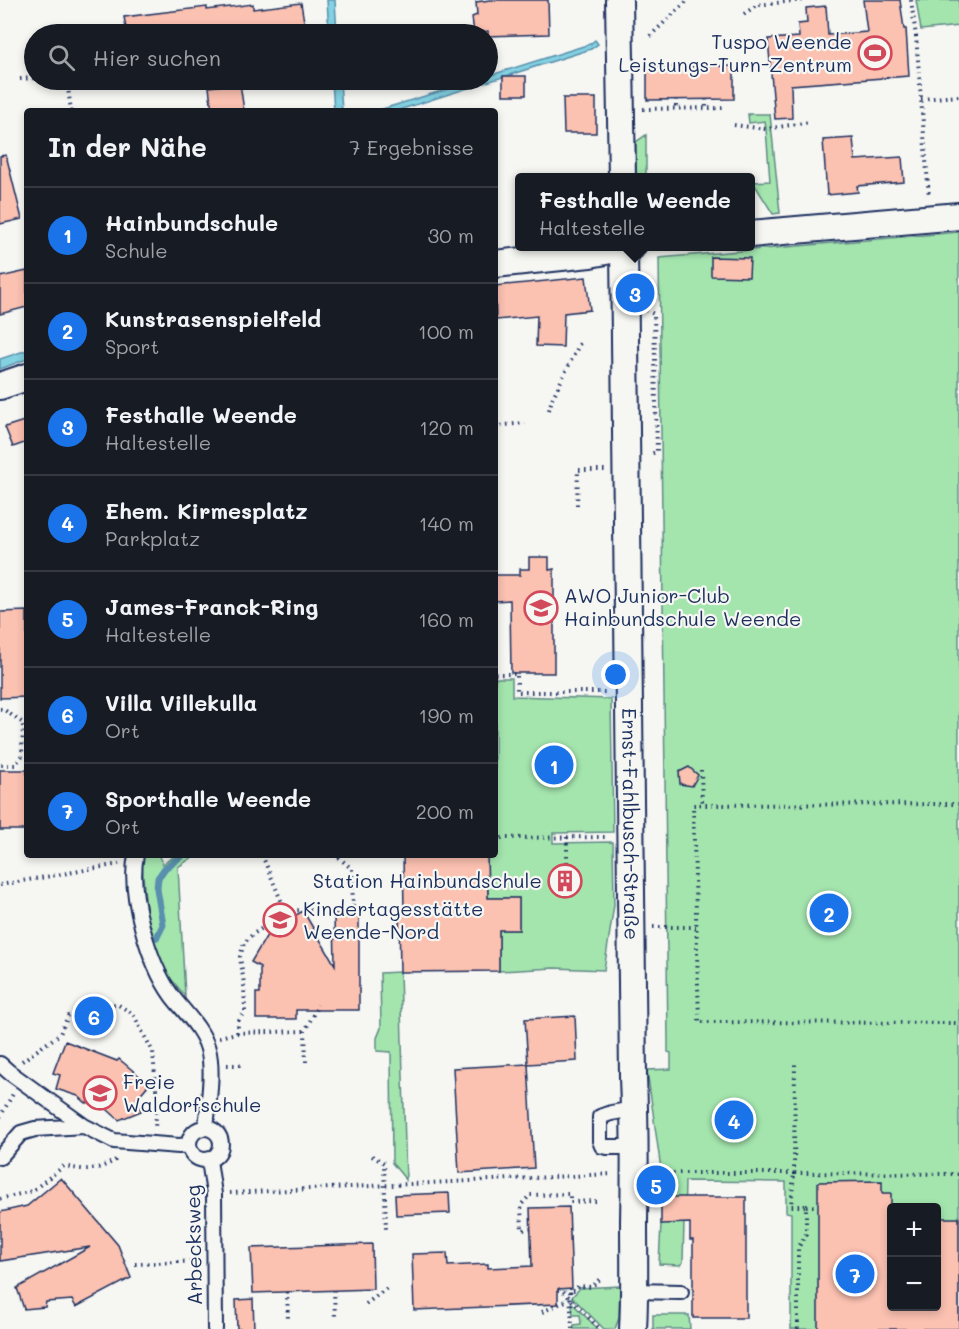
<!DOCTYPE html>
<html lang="de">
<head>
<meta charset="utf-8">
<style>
	body { margin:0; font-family:Mali,sans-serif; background:#242831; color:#f1f3f6 }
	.controls { position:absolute; right:18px; bottom:18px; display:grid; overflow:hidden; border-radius:6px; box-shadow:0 3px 9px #0003 }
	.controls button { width:54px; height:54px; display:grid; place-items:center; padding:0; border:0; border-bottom:2px solid #363941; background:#171b24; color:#f1f3f6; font:30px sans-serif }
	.you { position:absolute; left:616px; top:675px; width:21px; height:21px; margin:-15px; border:4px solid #fff; border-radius:50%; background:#1a73e8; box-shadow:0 0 0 9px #1a73e833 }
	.badge { display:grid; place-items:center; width:39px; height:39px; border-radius:50%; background:#1a73e8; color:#fff; font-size:20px; font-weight:700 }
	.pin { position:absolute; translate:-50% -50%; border:3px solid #fff; box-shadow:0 2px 6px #0006 }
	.popup { position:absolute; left:515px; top:173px; width:240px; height:78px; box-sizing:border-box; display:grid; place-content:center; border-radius:6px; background:#171b24; filter:drop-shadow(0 2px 4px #0005); font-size:20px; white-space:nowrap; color:#9ea1a6 }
	.popup b { font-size:22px; color:#f1f3f6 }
	.popup::after { content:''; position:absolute; left:50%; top:100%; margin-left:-12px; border:12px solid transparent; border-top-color:#171b24 }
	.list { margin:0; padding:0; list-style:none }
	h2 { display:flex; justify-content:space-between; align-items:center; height:78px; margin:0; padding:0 24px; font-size:26px }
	h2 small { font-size:20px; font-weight:400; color:#9ea1a6 }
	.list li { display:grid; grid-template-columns:39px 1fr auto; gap:18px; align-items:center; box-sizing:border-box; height:96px; padding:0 24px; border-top:2px solid #363941 }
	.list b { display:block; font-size:22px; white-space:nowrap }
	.list p { margin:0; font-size:20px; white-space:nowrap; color:#9ea1a6 }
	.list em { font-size:20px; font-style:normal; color:#9ea1a6 }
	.icon { flex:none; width:33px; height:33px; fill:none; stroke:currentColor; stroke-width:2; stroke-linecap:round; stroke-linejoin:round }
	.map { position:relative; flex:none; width:959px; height:1329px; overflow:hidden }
	.search { position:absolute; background:#171b24; box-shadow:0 3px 9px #0003; left:24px; top:24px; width:474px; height:66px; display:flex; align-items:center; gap:15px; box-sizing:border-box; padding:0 21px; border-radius:33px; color:#9ea1a6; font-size:22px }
	.panel { position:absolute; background:#171b24; box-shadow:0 3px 9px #0003; left:24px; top:108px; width:474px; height:750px; border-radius:6px }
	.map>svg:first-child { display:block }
	.green { fill:#a4e5ae; stroke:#608a86; stroke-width:1.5; fill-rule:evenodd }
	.water { fill:#83d1e1; stroke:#5990ad; stroke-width:1.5 }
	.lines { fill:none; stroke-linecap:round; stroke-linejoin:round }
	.stream { stroke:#5990ad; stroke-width:7 }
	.building { fill:#fbc1b1; stroke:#1b2f5e; stroke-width:1.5 }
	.service-casing { stroke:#1b2f5e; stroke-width:18 }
	.minor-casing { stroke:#1b2f5e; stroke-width:30 }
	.path { stroke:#1b2f5e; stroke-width:4; stroke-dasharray:1.5 4.5; stroke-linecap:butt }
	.service { stroke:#f6f6f2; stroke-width:14 }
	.minor { stroke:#f6f6f2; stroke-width:26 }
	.labels { text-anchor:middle; stroke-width:4.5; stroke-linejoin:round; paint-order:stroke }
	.poi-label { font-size:20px; fill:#1b2f5e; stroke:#f6f6f2; text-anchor:start }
	.street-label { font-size:20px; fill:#1b2f5e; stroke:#f6f6f2 }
</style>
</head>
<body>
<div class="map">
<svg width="959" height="1329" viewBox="0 0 959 1329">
	<rect width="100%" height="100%" fill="#f6f6f2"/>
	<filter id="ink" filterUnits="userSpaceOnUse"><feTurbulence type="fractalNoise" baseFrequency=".0167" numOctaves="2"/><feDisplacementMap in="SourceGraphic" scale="12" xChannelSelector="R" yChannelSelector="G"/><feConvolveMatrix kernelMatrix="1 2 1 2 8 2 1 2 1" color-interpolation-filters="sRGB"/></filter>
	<g filter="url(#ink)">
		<!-- green -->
		<path class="green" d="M916,0H959V26L921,30Z
			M748,114H770L780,213L773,214L753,182L770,181L766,129L765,121L749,123Z
			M646,135V177H636V142Z
			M959,232V1329H791V1213L786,1212V1182L685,1181L683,1262L680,1265L659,1264L661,1224L666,1223L661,1204V1194H666L667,1181L674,1180L671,1172L661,1169L647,1070L671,1069V1053L668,1052V1041L659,258ZM892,1208H936V1306H892Z
			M495,678H512V696L611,699L613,832L553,833V843L613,842L614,905L604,970L554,968L499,971V930H519V898H488L487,855H495Z
			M151,855H158L163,864L175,855H196L178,867L185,996L167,974L155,947L146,910L142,864L143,857Z
			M400,972L406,1180L392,1163L391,1052L377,1051V1038L381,1028L380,973Z
			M620,1286L619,1318L615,1329H604L572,1297L580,1288Z
			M572,1303L598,1329H574V1325L581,1324L580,1315H573Z
			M653,1315H689L690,1329H653Z"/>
		<!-- water -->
		<path class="water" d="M327,0H335L337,34H329Z
			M595,40L598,44L591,49L396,111H376L477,80H488V76L590,44Z
			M332,80H340L342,111H334Z
			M27,350V359L0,369V359Z"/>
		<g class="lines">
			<!-- stream -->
			<path class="stream" d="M157,937L163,925L157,889L158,878L165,868L183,855"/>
		</g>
		<!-- building -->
		<path class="building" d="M490,0H548L549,34L488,36V31L474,33L472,17L477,15L476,2Z
			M863,0H900L904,29H906L909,76L791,85L792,118L775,119L768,39L799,37L798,24L807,23L806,8L826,6L828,35L867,32Z
			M301,3L305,28L296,29L297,34H127L124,17L207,7V10L253,4V9Z
			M734,66V99L647,100V67Z
			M503,76H526V95H503Z
			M240,83L244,111H212L209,87Z
			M563,98H596V133H564Z
			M853,138L855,160L902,157L904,182L857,186L858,192L827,195L823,140Z
			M6,155L22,219L0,224V156Z
			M711,257L750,258L749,277L711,276Z
			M27,271V307L0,314V277Z
			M586,277L590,310L564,313L563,347L536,346L537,316L496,320L495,286Z
			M27,420V442L13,447L5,427Z
			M529,557H549V570L554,569V673H511L510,600L495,601V575H520V569H529Z
			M27,611V697L0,698V612Z
			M689,767L698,775L692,786L680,784L679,772Z
			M0,770H27V830H0Z
			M403,855H487L488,898H519V930H499V971L400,972L399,910H404Z
			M557,873H574V890H557Z
			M303,911L335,965L334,914H359V1010H296V1019H256V993H260V967L251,962L270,930Z
			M575,1016L577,1061L528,1064L525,1019Z
			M65,1041L117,1061L119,1059L149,1084L137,1098L141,1111L119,1120L99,1102L86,1103L78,1096L56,1089L60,1075L53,1073Z
			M528,1064L534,1168L459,1173L453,1068Z
			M61,1178L118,1245L131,1278L76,1307L72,1300L46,1302L45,1307L24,1309L17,1288L90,1247L0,1261V1212L27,1206Z
			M882,1181V1193H891V1306H936V1218H959V1329H818V1182Z
			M449,1193L450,1213L396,1215L395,1195Z
			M661,1197H746V1318H693V1240H690V1223L661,1224Z
			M569,1207L572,1288L558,1289V1304L414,1310L412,1254L447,1253L448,1266L488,1264V1268L532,1266L530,1208Z
			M372,1244L373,1289L253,1293L251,1248Z
			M253,1299L254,1329H237L236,1300Z"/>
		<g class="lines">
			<defs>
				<path id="service" d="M136,855C128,894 149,964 172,996C185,1013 202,1028 208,1049C214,1071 208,1105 206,1128
					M0,1064L9,1072L84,1126
					M634,1109L611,1113L600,1117V1141L602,1146L607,1147H636
					M189 1144a16 16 0 1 1 32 0a16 16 0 1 1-32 0Z
					M0,1157L21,1133L35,1129L84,1126L114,1141L179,1146L188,1145
					M209,1160L214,1194L215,1329
					M635,1291L681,1292"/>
				<g id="minor">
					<path d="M619,0L622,178"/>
					<path d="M750,234L959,216"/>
					<path id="s1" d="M624,246L633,1077C635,1126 635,1173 634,1222C634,1258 635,1293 633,1329"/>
					<path d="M495,264L590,254L632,246"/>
					<path d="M0,386L27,377"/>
				</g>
			</defs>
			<!-- service casing -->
			<use href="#service" class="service-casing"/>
			<!-- minor casing -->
			<use href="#minor" class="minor-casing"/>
			<!-- path -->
			<path class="path" d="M911,0L916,36L929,197
				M744,14L757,5L804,0
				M650,36L688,0
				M20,79L34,78
				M67,80L71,111
				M676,99V108
				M706,99V108
				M921,99L959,96
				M643,109L726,108
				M734,125L766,129L810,122
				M646,310L654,314L657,452L649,454
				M549,410L552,399L581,341
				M495,426L525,423
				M577,505L578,470H605
				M495,674H517V692H607
				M0,709H3L23,723L22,756L15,765H0
				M701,770L702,805
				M959,804L693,805L699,1022L959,1023
				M567,837V868
				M495,838L608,837
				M262,855L285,910L353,911L352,869L336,855
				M0,885L119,864
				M653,927H696
				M237,1033L239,1020L245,1011L244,984L240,957L244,943L253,934L269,924L285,910
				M219,1037L237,1033L305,1031
				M22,1061L60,1034L68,1016L88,1006L117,1004L133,1014L153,1052L157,1101L155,1128
				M306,1062L305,1031L318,1005
				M227,1065H244
				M0,1117L13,1094
				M372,1156L384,1163L386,1230
				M655,1173H794L795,1061
				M230,1193L612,1174
				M0,1199L32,1191L64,1166C84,1171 99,1171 117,1159
				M806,1206H818
				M531,1229L522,1230L521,1205L530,1195L570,1194V1202L598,1201
				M135,1264L199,1261
				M558,1289L563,1291L600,1329
				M334,1290L335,1317
				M287,1292L288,1319
				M366,1304L387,1288
				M542,1312L570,1299
				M572,1329L570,1290H576L578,1286L591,1287L601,1278
				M798,1329V1248L806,1234V1206H791L794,1173L959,1174"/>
			<!-- service -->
			<use href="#service" class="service"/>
			<!-- minor -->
			<use href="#minor" class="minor"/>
		</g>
	</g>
	<!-- icons -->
	<defs>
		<symbol id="stadium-ring" viewBox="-11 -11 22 22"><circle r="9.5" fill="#f6f6f2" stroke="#d1495b" stroke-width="1.5"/><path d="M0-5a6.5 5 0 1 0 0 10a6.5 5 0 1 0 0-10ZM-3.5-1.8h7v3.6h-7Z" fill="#d1495b"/></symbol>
		<symbol id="school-ring" viewBox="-11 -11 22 22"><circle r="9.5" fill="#f6f6f2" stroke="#d1495b" stroke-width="1.5"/><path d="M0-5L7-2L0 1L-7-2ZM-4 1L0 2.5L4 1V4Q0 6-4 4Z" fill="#d1495b"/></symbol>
		<symbol id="building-ring" viewBox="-11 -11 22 22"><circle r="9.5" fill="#f6f6f2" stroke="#d1495b" stroke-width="1.5"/><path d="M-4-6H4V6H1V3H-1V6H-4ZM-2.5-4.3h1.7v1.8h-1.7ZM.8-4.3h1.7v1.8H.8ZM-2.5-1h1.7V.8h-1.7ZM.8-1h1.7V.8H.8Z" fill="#d1495b"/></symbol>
	</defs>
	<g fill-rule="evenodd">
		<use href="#stadium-ring" x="856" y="34" width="38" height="38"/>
		<use href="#school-ring" x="522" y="589" width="38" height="38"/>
		<use href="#building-ring" x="546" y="862" width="38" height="38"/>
		<use href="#school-ring" x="261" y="901" width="38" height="38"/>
		<use href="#school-ring" x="81" y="1074" width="38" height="38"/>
	</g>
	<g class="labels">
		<!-- poi labels -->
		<g class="poi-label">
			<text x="852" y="49" text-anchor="end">Tuspo Weende<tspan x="852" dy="23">Leistungs-Turn-Zentrum</tspan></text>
			<text x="564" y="603">AWO Junior-Club<tspan x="564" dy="23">Hainbundschule Weende</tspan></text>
			<text x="542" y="888" text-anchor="end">Station Hainbundschule</text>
			<text x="303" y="916">Kindertagesstätte<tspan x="303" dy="23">Weende-Nord</tspan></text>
			<text x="123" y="1089">Freie<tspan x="123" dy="23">Waldorfschule</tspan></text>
		</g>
		<!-- street labels -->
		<g class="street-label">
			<text dy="7" stroke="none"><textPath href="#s1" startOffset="578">Ernst-Fahlbusch-Straße</textPath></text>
			<text transform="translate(194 1245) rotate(-91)" y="7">Arbecksweg</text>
		</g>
	</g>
</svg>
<div class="controls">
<button>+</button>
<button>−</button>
</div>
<div class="you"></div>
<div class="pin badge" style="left:554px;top:765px">1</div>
<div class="pin badge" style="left:829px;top:913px">2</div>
<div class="pin badge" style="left:635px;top:293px">3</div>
<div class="popup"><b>Festhalle Weende</b>Haltestelle</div>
<div class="pin badge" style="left:734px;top:1120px">4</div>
<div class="pin badge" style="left:656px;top:1185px">5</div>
<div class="pin badge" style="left:94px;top:1016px">6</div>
<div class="pin badge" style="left:855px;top:1274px">7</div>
<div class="search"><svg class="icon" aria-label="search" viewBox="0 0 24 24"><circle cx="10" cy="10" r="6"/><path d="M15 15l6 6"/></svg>Hier suchen</div>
<section class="panel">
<h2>In der Nähe<small>7 Ergebnisse</small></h2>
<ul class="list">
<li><span class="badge">1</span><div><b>Hainbundschule</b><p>Schule</p></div><em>30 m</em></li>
<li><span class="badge">2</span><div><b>Kunstrasenspielfeld</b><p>Sport</p></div><em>100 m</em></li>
<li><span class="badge">3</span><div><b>Festhalle Weende</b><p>Haltestelle</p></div><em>120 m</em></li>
<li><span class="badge">4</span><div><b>Ehem. Kirmesplatz</b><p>Parkplatz</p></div><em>140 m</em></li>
<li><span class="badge">5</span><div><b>James-Franck-Ring</b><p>Haltestelle</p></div><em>160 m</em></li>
<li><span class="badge">6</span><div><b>Villa Villekulla</b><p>Ort</p></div><em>190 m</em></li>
<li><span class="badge">7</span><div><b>Sporthalle Weende</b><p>Ort</p></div><em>200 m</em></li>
</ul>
</section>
</div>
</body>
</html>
